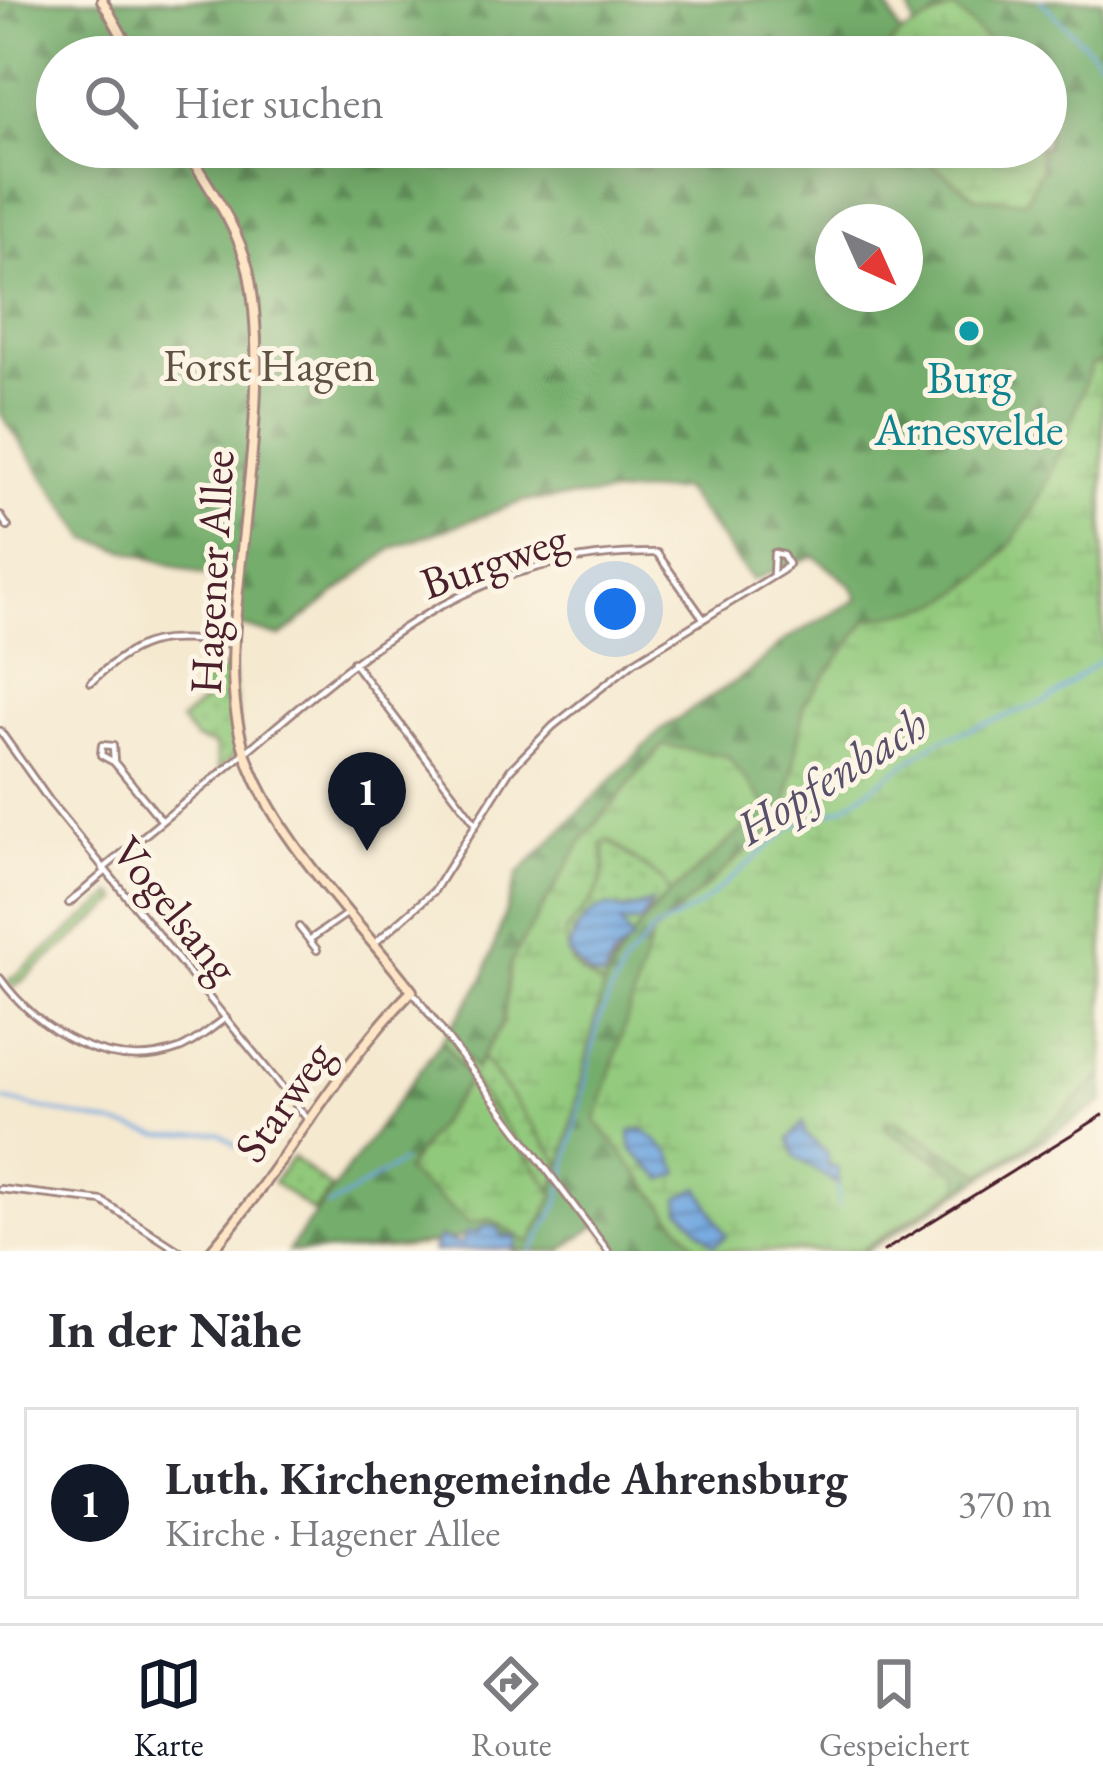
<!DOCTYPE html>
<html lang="de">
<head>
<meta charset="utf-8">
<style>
	body { margin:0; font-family:"EB Garamond",serif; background:#f2f2f3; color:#2b2b33 }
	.compass { position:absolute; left:815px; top:204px; width:108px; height:108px; border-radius:50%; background:#fff; box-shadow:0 6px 30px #0003; rotate:135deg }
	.you { position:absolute; left:615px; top:609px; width:42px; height:42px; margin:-30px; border:9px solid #fff; border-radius:50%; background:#1a73e8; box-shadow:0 0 0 18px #1a73e833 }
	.badge { display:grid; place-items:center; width:78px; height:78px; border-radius:50%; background:#111827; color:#fff; font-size:39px; font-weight:700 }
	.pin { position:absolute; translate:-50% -99px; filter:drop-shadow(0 3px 6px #0008) }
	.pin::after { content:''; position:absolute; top:63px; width:42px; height:36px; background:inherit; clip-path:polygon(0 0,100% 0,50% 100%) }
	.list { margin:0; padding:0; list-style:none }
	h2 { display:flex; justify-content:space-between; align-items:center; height:156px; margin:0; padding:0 48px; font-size:51px }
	h2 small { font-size:39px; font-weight:400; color:#7c7c81 }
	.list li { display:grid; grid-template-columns:78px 1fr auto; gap:36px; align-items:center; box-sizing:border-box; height:192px; margin:0 24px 24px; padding:0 24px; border:3px solid #e1e1e2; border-radius:0px }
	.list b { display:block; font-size:45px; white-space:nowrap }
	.list p { margin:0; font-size:39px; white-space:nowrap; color:#7c7c81 }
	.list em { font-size:39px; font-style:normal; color:#7c7c81 }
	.icon { flex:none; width:66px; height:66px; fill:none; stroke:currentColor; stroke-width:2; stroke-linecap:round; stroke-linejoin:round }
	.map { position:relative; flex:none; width:1103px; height:1251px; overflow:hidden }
	.search { position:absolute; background:#fff; box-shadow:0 6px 30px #0003; left:36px; right:36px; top:36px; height:132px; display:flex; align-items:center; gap:30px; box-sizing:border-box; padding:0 42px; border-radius:66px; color:#7c7c81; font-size:45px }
	.sheet { height:372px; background:#fff }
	nav { display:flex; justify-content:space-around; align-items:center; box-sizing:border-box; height:168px; border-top:3px solid #e1e1e2; background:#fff; font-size:33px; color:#7c7c81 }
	nav a { display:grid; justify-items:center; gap:6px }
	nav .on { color:#111827 }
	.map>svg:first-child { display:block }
	.green { fill:url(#green-dots); stroke:#6e7454; stroke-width:3 }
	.forest { fill:url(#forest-firs); stroke:#5f664c; stroke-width:3; fill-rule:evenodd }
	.wetland { fill:url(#wetland-marsh); stroke:#6e7454; stroke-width:3 }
	.water { fill:url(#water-rules); stroke:#5e6486; stroke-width:3 }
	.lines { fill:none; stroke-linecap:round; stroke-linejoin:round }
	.stream { stroke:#72a8e0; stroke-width:3 }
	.street-casing { stroke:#a0847e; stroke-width:10 }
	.secondary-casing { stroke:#a0847e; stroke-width:14 }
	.street { stroke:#fff; stroke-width:4.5 }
	.secondary { stroke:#fde5c5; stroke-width:8 }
	.rail { stroke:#4a1f2b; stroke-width:3 }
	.culture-dot { fill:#0f9aa8; stroke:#fcf5e5; stroke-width:4.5 }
	.labels { text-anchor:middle; stroke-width:10; stroke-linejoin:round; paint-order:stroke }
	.park-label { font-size:45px; fill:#5f5243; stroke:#fcf5e5 }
	.culture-label { font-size:45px; fill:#0d838f; stroke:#fcf5e5 }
	.street-label { font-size:45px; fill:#4a1f2b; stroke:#fcf5e5 }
	.water-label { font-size:48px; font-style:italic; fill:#584f6a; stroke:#fcf5e5 }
</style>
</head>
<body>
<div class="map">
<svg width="1103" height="1251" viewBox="0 0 1103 1251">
	<defs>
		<pattern id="green-dots" width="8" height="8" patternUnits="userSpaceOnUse" patternTransform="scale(3)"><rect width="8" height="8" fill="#91c97c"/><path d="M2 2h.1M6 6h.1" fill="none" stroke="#7fac6b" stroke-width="1.8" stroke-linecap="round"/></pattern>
		<pattern id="forest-firs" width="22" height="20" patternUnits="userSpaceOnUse" patternTransform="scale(3)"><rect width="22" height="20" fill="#74ad6c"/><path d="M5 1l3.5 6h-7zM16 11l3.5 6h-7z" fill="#618c59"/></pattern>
		<pattern id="wetland-marsh" width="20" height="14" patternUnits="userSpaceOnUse" patternTransform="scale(3)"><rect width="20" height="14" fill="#91c97c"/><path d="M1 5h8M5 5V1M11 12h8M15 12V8" fill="none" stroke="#7fac6b"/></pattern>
		<pattern id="water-rules" width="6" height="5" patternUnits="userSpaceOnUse" patternTransform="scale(3)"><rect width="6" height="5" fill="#72a8e0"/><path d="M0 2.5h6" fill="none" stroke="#6088b6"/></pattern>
	</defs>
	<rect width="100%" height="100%" fill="#fcf5e5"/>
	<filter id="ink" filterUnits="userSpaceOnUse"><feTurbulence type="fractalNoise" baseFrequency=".00833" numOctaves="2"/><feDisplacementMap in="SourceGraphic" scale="24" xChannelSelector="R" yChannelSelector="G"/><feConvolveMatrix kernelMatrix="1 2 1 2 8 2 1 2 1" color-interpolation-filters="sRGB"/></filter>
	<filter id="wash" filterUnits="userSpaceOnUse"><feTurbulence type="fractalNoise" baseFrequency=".004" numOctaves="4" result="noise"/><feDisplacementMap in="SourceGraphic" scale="48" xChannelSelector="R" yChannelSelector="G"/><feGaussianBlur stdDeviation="2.7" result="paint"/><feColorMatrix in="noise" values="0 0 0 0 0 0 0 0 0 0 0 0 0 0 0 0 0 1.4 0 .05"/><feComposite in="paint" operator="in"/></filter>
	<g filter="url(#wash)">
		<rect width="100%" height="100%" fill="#f5e9d0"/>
		<!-- green -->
		<path class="green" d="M231,662L241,750L218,769L215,745L196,740L180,721L205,700L197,689Z
			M607,839L663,881L670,894L649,913L632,941L621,924L650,904L587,917L573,934L610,966L626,950L603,987C576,971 566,964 565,931C592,905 611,882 602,845Z
			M114,894L119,900L13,988L8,981Z
			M448,1032L475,1068L482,1057L562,1165L555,1194L442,1040Z
			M293,1157L332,1189L313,1212L273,1182Z"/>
		<!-- forest -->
		<path class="forest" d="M0,0H884L901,34L880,57H803L799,50L776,57H57V147H909L976,197L1041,171L1039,147H1046V57H1004L954,8L915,29L907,0H1103V1102L866,1251H618L598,1224L561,1251H513L511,1238L486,1226C449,1251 344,1251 288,1251L442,1040L470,1079L405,1171L530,1242C577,1163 569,1071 603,988C635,911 708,860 768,806L663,745L512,961L503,1023L475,1069L448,1032L483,980L518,874L662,729L748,673L785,640L858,599L851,585L814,556L752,580L683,489L524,501L393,548L280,637L237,625L240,586L88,539L0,413ZM833,222H905V294H833Z"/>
		<!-- wetland -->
		<path class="wetland" d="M954,8L1004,57H880L901,34Z
			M909,147H1039L1041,171L1025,201L976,197Z
			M1103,362V1075L1027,1145L982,1174L896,1121L886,1122L888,1131L958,1173L961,1187L859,1251H700L596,1121L652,935L785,816L804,704L867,620C892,614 926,611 949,599C1033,552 1061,448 1092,364Z
			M663,745L727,756L768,807L670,894L663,881L608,839L602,844C610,882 592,904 565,931C566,964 576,971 603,987L562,1165L482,1057L503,1023L511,961L585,836Z
			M470,1079L555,1194L530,1243L491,1219L469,1223L405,1171Z"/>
		<!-- water -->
		<path class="water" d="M652,902L641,922L621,924L632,941L613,958L603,979L589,975L568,953C574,930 585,913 608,906L625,911Z
			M803,1123L806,1135L827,1153L829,1169L834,1165L838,1169V1185L795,1156L789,1139Z
			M643,1129L671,1154L680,1173L664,1180L632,1150L630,1132Z
			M699,1187L726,1236L714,1245L681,1210L679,1198Z
			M486,1225L498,1228L503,1237H516L515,1248L433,1251L439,1238L461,1244L467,1232L478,1233Z"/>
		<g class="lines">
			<!-- stream -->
			<path class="stream" d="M1040,0L1103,63
				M0,1099L162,1135L219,1133L258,1162
				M328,1207L402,1162
				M838,1207V1185
				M532,1251L559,1203L599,1019L625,964L654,930L698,907L793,826L842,808L938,741L1047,701L1103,658"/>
		</g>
	</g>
	<g filter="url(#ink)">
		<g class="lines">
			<defs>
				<path id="street" d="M0,515L8,527
					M353,662L476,824
					M91,682C144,633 163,636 232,644
					M0,731L51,803L310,1122
					M114,762L101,755L102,745L113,746L114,762L162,821
					M103,869C158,824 213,780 267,734C390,630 486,552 657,553L703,618
					M69,903L105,872
					M299,927L317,950
					M309,940L345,915
					M375,943L434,891L510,770L553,726L634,662L783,570L788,564L783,555L774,553L773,574
					M0,978C38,1032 111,1074 179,1049C196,1042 211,1028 226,1018
					M412,991L608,1251
					M0,1189L102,1201L179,1251"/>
				<path id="secondary" d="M102,0L134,57
					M185,147C207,185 238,226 248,269C267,359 249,479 240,570C234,630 226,693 245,752C270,834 359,922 412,991C335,1069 283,1168 211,1251"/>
			</defs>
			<!-- street casing -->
			<use href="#street" class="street-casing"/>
			<!-- secondary casing -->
			<use href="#secondary" class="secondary-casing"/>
			<!-- street -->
			<use href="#street" class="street"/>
			<!-- secondary -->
			<use href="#secondary" class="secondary"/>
			<!-- rail -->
			<path class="rail" d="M884,1251L1103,1115"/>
		</g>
	</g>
	<!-- markers -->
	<circle class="culture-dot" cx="969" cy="331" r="12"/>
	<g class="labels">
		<!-- park labels -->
		<g class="park-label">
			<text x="269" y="381">Forst Hagen</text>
		</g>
		<!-- culture labels -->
		<g class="culture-label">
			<text x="969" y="393">Burg<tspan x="969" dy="52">Arnesvelde</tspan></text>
		</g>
		<!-- street labels -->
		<g class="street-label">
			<text transform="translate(494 560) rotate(-19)" y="16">Burgweg</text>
			<text transform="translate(211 572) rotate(-87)" y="16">Hagener Allee</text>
			<text transform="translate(176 909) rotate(51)" y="16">Vogelsang</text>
			<text transform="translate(283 1101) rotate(-55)" y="16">Starweg</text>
		</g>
		<!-- water labels -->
		<g class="water-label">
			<text transform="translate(831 775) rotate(-32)" y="17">Hopfenbach</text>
		</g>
	</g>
</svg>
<svg class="compass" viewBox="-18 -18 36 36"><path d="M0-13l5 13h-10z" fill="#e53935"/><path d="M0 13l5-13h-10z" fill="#7c7c81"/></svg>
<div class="you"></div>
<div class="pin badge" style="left:367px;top:851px">1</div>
<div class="search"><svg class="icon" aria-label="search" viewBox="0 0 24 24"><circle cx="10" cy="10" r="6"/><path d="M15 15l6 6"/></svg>Hier suchen</div>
</div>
<section class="sheet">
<h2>In der Nähe<small></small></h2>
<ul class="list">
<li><span class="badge">1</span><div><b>Luth. Kirchengemeinde Ahrensburg</b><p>Kirche · Hagener Allee</p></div><em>370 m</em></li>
</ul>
</section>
<nav>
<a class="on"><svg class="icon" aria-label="map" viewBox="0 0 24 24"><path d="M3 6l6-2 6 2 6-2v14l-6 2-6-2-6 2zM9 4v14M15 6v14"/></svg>Karte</a>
<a><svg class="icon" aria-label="directions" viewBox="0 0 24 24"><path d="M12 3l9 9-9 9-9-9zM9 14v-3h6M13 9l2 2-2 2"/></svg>Route</a>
<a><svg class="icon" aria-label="saved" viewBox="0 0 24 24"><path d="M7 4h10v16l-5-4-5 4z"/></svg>Gespeichert</a>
</nav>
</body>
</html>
